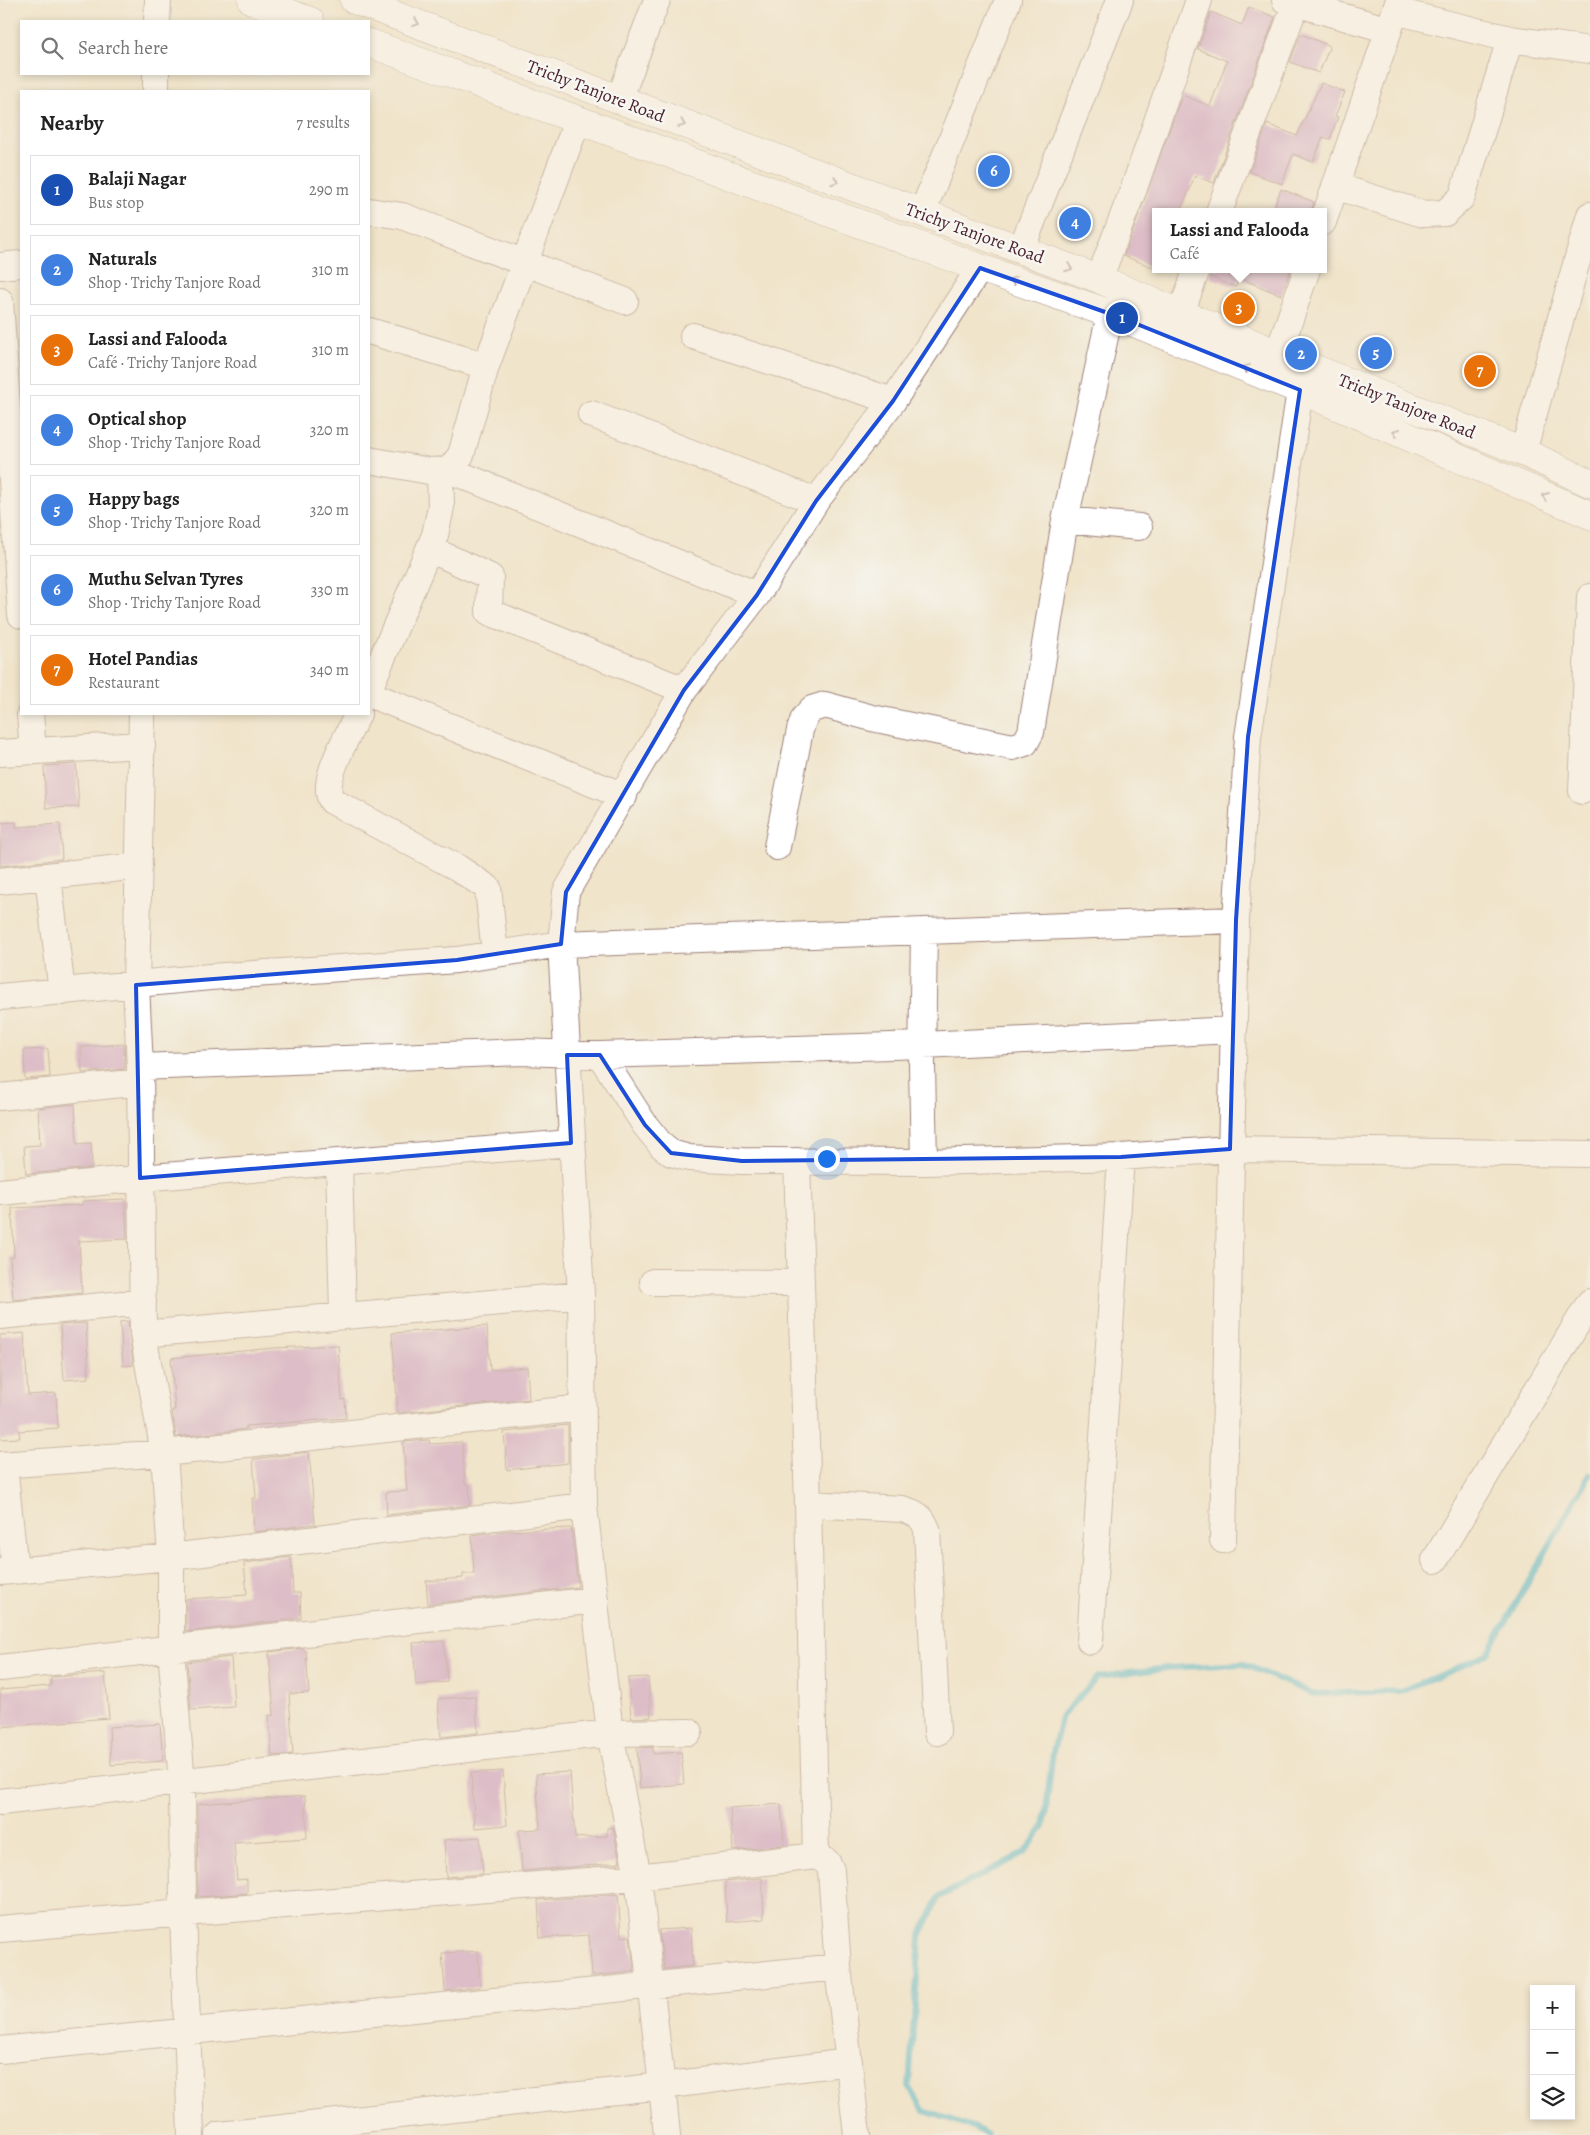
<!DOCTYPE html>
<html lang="en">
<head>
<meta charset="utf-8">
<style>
	body { margin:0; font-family:Alegreya,serif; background:#f2f2f2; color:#222 }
	.controls { position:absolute; right:15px; bottom:15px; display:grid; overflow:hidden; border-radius:0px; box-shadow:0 2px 8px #0003 }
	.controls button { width:45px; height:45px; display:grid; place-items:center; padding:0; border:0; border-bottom:1px solid #e0e0e0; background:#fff; color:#222; font:25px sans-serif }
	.you { position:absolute; left:826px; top:1158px; width:18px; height:18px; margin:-12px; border:4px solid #fff; border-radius:50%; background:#1a73e8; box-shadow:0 0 0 8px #1a73e833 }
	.badge { display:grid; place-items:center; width:32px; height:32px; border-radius:50%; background:#0b8043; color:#fff; font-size:16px; font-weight:700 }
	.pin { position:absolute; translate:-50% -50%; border:2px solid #fff; box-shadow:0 1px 5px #0006 }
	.popup { position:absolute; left:1152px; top:208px; width:175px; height:65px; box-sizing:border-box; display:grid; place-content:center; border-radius:0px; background:#fff; filter:drop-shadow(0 1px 4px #0005); font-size:16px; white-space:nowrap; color:#767676 }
	.popup b { font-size:19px; color:#222 }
	.popup::after { content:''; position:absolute; left:50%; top:100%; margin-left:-10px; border:10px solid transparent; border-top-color:#fff }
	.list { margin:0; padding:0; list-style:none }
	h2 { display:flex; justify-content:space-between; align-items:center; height:65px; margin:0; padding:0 20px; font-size:21px }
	h2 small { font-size:16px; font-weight:400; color:#767676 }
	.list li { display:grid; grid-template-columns:32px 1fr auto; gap:15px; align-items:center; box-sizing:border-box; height:70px; margin:0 10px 10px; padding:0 10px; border:1px solid #e0e0e0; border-radius:0px }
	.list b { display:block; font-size:19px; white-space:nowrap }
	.list p { margin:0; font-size:16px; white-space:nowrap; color:#767676 }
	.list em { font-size:16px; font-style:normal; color:#767676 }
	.icon { flex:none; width:28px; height:28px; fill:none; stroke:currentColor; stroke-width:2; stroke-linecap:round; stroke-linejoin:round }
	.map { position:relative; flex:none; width:1590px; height:2135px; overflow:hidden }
	.search { position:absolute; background:#fff; box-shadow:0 2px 8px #0003; left:20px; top:20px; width:350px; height:55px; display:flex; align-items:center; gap:12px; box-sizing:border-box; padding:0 18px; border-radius:0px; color:#767676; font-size:19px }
	.panel { position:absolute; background:#fff; box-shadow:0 2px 8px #0003; left:20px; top:90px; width:350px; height:625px; border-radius:0px }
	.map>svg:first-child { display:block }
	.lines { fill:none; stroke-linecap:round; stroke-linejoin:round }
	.stream { stroke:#4eb5cc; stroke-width:6 }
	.building { fill:#c690c5 }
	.minor-casing { stroke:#9d827a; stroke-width:28 }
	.highway-casing { stroke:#9d827a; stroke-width:29 }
	.minor { stroke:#fff; stroke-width:26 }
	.highway { stroke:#fff; stroke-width:28 }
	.oneway { stroke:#ae9aa0 }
	.marked { fill:none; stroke:#1d4ed8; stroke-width:4; stroke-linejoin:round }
	.labels { text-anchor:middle; stroke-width:5; stroke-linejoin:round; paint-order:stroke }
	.street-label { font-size:18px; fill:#4a1f2b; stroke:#f6f6f2 }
</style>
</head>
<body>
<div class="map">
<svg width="1590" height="2135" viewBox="0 0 1590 2135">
	<rect width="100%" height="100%" fill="#f6f6f2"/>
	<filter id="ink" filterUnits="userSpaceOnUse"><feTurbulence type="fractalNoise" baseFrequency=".02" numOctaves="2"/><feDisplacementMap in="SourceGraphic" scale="10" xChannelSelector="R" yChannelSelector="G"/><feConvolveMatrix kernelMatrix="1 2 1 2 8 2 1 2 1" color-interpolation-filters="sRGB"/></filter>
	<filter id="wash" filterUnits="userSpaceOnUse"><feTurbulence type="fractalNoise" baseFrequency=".0096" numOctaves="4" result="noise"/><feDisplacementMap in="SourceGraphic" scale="20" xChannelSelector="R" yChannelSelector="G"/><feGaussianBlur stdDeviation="1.12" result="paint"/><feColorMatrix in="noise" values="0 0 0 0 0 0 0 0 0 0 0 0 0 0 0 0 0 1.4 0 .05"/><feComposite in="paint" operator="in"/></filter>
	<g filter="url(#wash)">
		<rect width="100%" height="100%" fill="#f0e4ca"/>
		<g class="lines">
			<!-- stream -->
			<path class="stream" d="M987,2135L973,2127L924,2111L909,2086L920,1936L939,1897L1024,1853L1044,1827L1053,1752L1062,1715L1098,1677L1167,1668L1244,1664L1313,1694L1400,1691L1453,1670L1488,1653L1590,1474"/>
		</g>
		<g id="blocks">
			<!-- building -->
			<path class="building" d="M1249,7L1275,17L1214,183L1195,176L1180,212H1155V268L1124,256L1182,95L1210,106L1227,61L1198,49L1211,12L1242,25Z
				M1301,34L1330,46L1319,73L1290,62Z
				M1321,83L1345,92L1335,116L1338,117L1330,139L1323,137L1313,162L1293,154L1282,184L1250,172L1267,124L1297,136Z
				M1281,189L1314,202L1311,212H1272Z
				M1212,269H1291L1281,295L1239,278L1236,287L1210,277Z
				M76,764L79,807L46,808L44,766Z
				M16,822V827L60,824L62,859L0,866V823Z
				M124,1044L125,1069L82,1073L81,1047Z
				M48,1049L50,1077L25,1079L24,1050Z
				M75,1104L77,1144L91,1143L92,1168L26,1174L24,1146L40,1145L38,1108Z
				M125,1199L127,1239L79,1241L82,1293L13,1300L10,1257H14L12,1208L82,1205V1201Z
				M128,1321L133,1365L123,1366L120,1322Z
				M86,1323L89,1378L64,1380L60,1325Z
				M487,1326L490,1370L527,1367L529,1399L398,1413L392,1333Z
				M24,1333L28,1395L56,1393L58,1428L19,1431L20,1438L0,1439V1335Z
				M338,1345L342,1400L345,1399L346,1418L246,1426V1429L176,1437L172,1410H175L171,1358L274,1348Z
				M568,1425V1463L507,1470L504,1432Z
				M429,1440L430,1444L462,1442L465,1484H469L470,1505L387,1515L386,1492L407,1491L403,1442Z
				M309,1452L315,1524L254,1532L252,1498H256L253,1459Z
				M571,1528L578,1587L428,1604L426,1581L463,1578V1574H474L472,1535L507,1531Z
				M291,1557L293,1593H300L301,1618L186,1632V1599L247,1595L244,1563Z
				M444,1641L447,1682L416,1685L413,1643Z
				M303,1648L306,1651L309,1693L289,1694L293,1754L272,1756L269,1715H274L269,1652Z
				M231,1657L234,1707L191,1710L187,1662Z
				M105,1673L109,1718L0,1727V1690L51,1686V1677Z
				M648,1677L651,1717L631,1718L628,1678Z
				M475,1696L478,1733L441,1737L438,1699Z
				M160,1724L163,1761L111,1765L109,1727Z
				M653,1747V1754L681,1752L684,1784L640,1788L637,1748Z
				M503,1771L507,1825L475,1828L471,1773Z
				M570,1772L575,1838L607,1836V1828L613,1827L620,1863L522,1871L519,1830L540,1829L536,1774Z
				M305,1796L307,1838L234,1843L237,1880L247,1879V1893L198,1897L197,1804Z
				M781,1804L784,1845L733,1851L730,1808Z
				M480,1837L483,1874L446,1877L444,1840Z
				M762,1878L764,1919L727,1922L725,1882Z
				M618,1894L621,1937L630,1936L634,1972L592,1976L589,1935L540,1938L538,1900Z
				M691,1928L693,1966L664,1969L659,1930Z
				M478,1951L480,1987L445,1991L442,1953Z"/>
		</g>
	</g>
	<g filter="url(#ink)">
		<use href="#blocks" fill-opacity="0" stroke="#9d827a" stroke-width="1"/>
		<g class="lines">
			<defs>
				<path id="minor" d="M1285,0L1389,30
					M157,21L158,0
					M1510,39L1590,50
					M156,91V74
					M619,100L657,0
					M1335,186L1423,214L1445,213L1462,197L1510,39L1395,11
					M369,211L402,216L625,301
					M1219,212L1296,3
					M922,213L1008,0
					M1323,222L1399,0
					M1021,250L1120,0
					M0,266L21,264
					M1099,279L1134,188L1199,0
					M0,301L21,615
					M1181,313L1197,269
					M369,331L486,366
					M693,336L893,401
					M1278,354L1307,269
					M591,414L816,501
					M1523,452L1590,215
					M369,460L429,471L449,470L461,455L486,366L578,119
					M449,470L757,595
					M1065,520L1139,527
					M430,549L490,577L489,612L684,690
					M369,689L435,535L441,507L440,471
					M369,694L624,796
					M30,714L33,751
					M142,714L136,985L140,1067L143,1334L164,1453L171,1557L584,1506
					M358,714C349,734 319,782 332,801L458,868L488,888L495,954
					M0,753L142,745
					M1582,791L1590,597
					M777,847L800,730L804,718L812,709L825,705L872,718L1013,747L1025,743L1031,732L1065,520L1110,314
					M48,877L62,992
					M0,881L139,866
					M924,931L922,1066L924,1162
					M0,997L210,977L457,960L561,944L1236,920
					M600,1055L645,1125L662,1146L671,1153L689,1158L742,1161L924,1162L1121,1157L1230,1149L1590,1154
					M140,1067L523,1052L600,1055L923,1045L1234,1030
					M0,1097L140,1082
					M797,1161L808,1504L816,1856
					M339,1162L343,1315
					M0,1192L140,1178L571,1143
					M653,1282L799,1283
					M0,1316L143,1302
					M143,1334L581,1295
					M0,1465L164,1453L583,1408
					M4,1465L15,1570
					M808,1504L902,1509C916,1513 922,1516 927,1529L937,1732
					M1223,1540L1236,920L1248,737L1300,390
					M1435,1560L1590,1302
					M0,1572L171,1557V1649L182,1783L183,1913L0,1929
					M1090,1641L1121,1157
					M0,1668L595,1600
					M0,1802L610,1733L689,1732
					M0,2050L838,1967
					M191,2135L183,1913L638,1877L816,1856L827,1862L831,1870L838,1967L857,2135
					M219,2135L662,2086L638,1877L610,1733L584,1506L581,1295L561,944L566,892L684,690L757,595L816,501L893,401L980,268
					M667,2135L662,2086L849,2062"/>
				<path id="highway" d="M252,0L310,21
					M354,0L1099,279L1278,354L1523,452L1590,483
					M369,43L980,268L1122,318L1300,390L1590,515"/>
			</defs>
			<!-- minor casing -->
			<use href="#minor" class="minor-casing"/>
			<!-- highway casing -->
			<use href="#highway" class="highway-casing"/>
			<!-- minor -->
			<use href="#minor" class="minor"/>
			<!-- highway -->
			<use href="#highway" class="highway"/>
		</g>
		<!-- one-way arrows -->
		<defs><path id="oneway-chevron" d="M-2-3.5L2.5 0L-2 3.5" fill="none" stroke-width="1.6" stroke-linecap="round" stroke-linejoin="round" transform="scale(1.25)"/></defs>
		<g class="oneway">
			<use href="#oneway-chevron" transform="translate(416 23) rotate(21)"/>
			<use href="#oneway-chevron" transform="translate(682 124) rotate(21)"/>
			<use href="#oneway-chevron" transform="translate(835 181) rotate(20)"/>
			<use href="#oneway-chevron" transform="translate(1069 268) rotate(21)"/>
			<use href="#oneway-chevron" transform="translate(1013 280) rotate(-161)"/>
			<use href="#oneway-chevron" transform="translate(1246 368) rotate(-158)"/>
			<use href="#oneway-chevron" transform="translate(1396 432) rotate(-157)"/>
			<use href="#oneway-chevron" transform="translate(1545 496) rotate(-157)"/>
		</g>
	</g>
	<!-- marked area -->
	<path d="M0 0H1590V2135H0ZM980,268L1122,318L1300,390L1248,737L1236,920L1230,1149L1121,1157L742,1161L671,1153L645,1125L600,1055H567L571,1143L140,1178L136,985L457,960L561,944L566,892L684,690L757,595L816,501L893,401Z" fill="#f0e4ca" fill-opacity=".55" fill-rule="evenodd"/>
	<path class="marked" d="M980,268L1122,318L1300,390L1248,737L1236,920L1230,1149L1121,1157L742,1161L671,1153L645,1125L600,1055H567L571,1143L140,1178L136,985L457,960L561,944L566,892L684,690L757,595L816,501L893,401Z"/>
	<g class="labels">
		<!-- street labels -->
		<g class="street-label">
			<text transform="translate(596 91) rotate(21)" y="6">Trichy Tanjore Road</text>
			<text transform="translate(975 233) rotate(20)" y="6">Trichy Tanjore Road</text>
			<text transform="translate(1407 406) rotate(22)" y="6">Trichy Tanjore Road</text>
		</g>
	</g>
</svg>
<div class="controls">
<button>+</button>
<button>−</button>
<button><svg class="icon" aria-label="layers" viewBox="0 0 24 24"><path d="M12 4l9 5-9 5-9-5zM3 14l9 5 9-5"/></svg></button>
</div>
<div class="you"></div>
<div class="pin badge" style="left:1122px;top:318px;background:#1a4fb4">1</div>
<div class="pin badge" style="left:1301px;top:354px;background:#3f7fe0">2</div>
<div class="pin badge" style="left:1239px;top:308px;background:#e8710a">3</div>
<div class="popup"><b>Lassi and Falooda</b>Café</div>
<div class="pin badge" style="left:1075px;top:223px;background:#3f7fe0">4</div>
<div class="pin badge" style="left:1376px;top:353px;background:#3f7fe0">5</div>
<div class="pin badge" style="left:994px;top:171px;background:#3f7fe0">6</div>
<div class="pin badge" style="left:1480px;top:371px;background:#e8710a">7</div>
<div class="search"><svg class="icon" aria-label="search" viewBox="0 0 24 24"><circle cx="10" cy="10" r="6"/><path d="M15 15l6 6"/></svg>Search here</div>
<section class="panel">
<h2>Nearby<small>7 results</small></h2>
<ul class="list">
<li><span class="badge" style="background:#1a4fb4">1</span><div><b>Balaji Nagar</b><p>Bus stop</p></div><em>290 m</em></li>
<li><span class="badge" style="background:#3f7fe0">2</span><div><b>Naturals</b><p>Shop · Trichy Tanjore Road</p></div><em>310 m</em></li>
<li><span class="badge" style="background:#e8710a">3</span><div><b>Lassi and Falooda</b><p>Café · Trichy Tanjore Road</p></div><em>310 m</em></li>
<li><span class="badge" style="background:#3f7fe0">4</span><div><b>Optical shop</b><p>Shop · Trichy Tanjore Road</p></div><em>320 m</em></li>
<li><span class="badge" style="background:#3f7fe0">5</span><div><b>Happy bags</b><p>Shop · Trichy Tanjore Road</p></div><em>320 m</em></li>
<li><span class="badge" style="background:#3f7fe0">6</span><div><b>Muthu Selvan Tyres</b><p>Shop · Trichy Tanjore Road</p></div><em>330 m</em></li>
<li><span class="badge" style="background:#e8710a">7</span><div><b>Hotel Pandias</b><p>Restaurant</p></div><em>340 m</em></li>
</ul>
</section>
</div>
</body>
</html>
